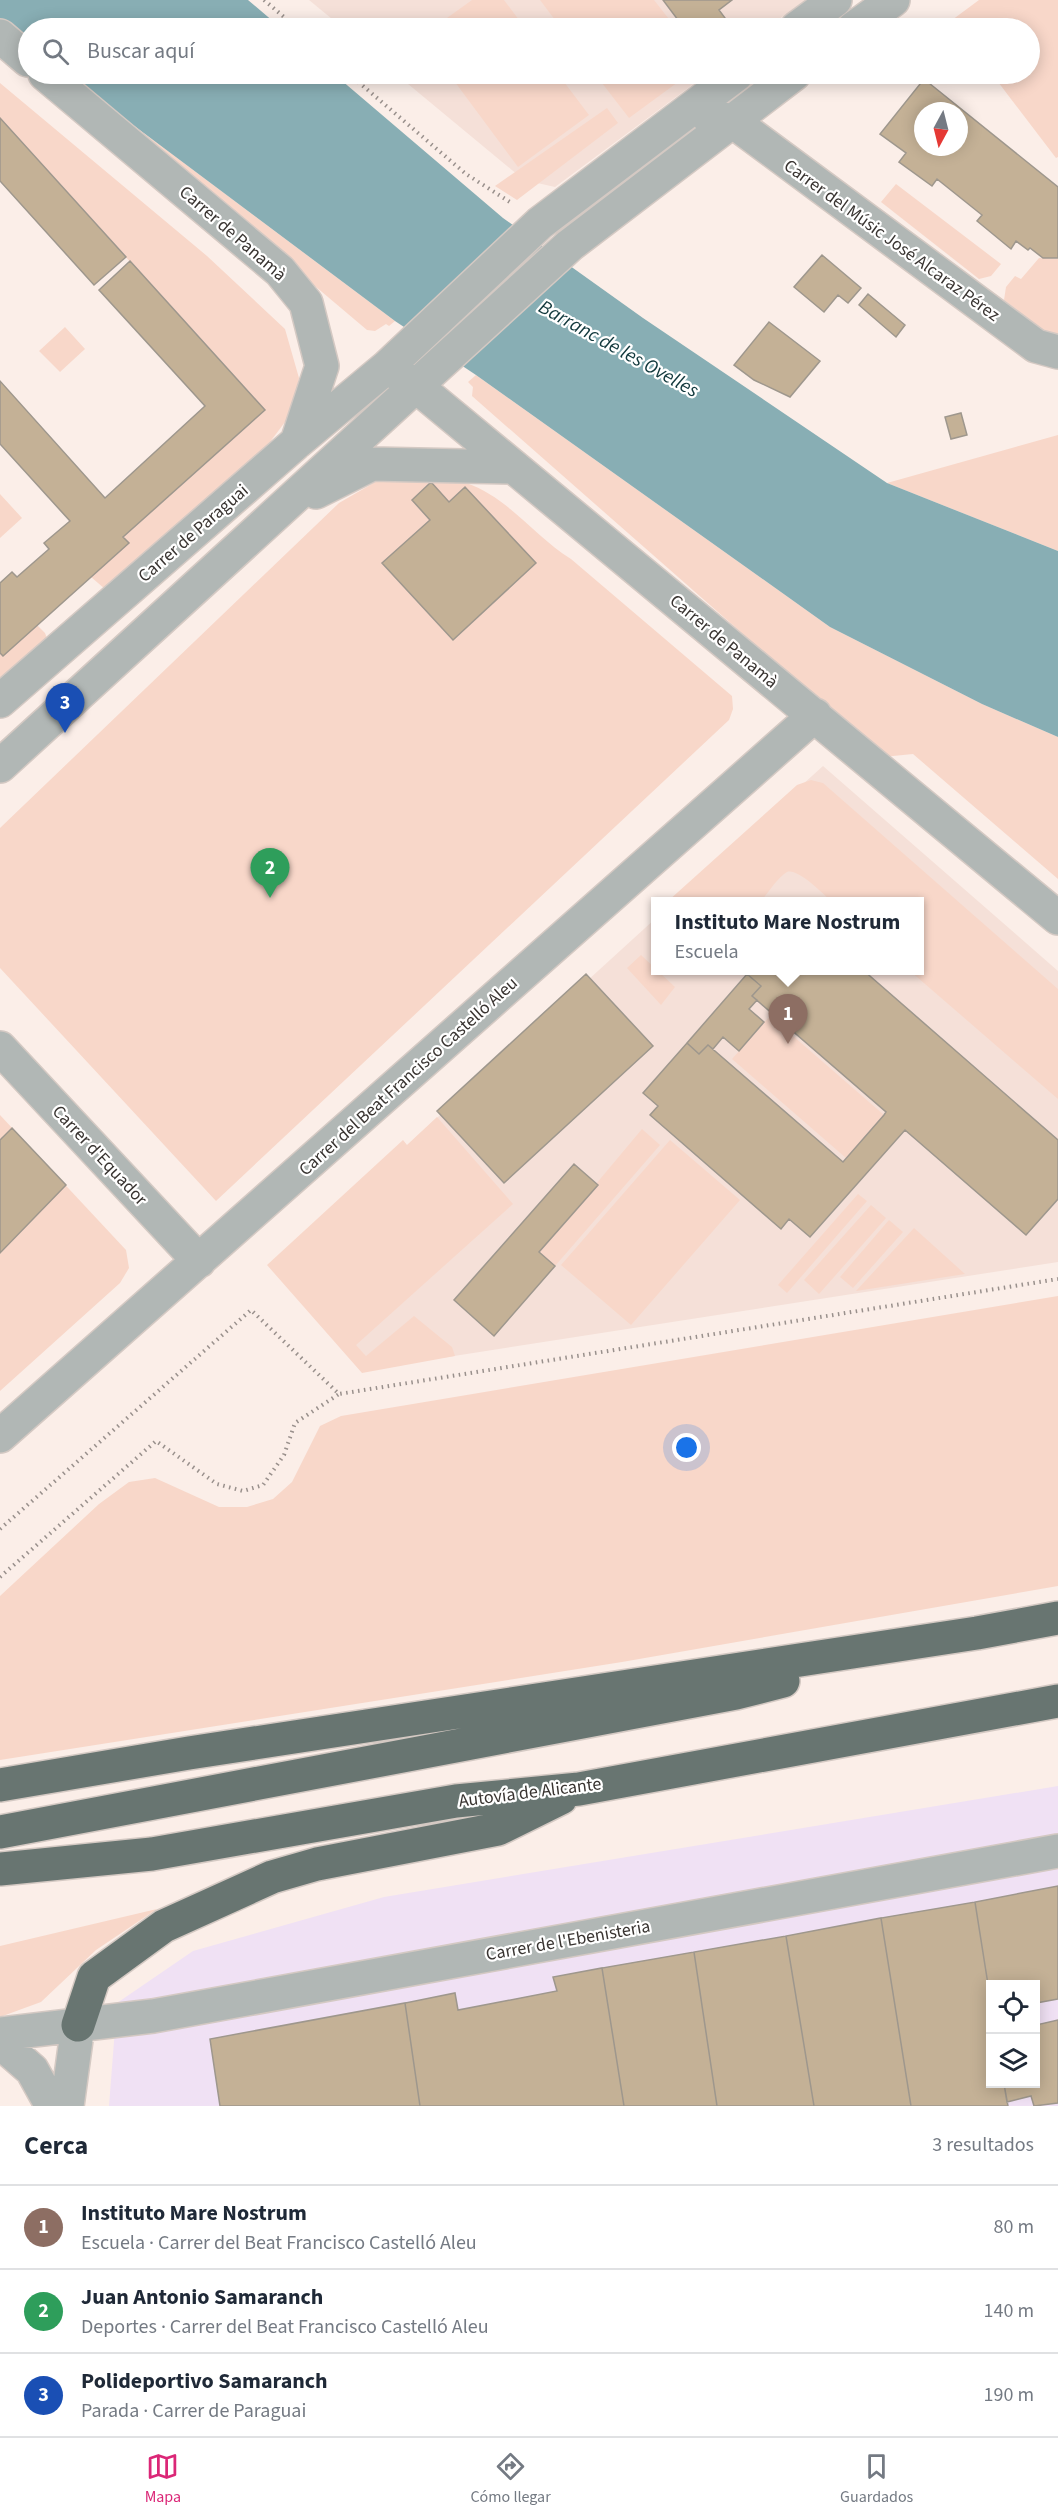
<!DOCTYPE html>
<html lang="es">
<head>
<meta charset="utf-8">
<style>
	body { margin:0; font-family:"Source Sans 3",sans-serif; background:#f6f6f7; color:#1f2937 }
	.controls { position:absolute; right:18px; bottom:18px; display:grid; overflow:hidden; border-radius:0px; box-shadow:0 3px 15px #0003 }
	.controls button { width:54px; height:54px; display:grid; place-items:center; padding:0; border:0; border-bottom:2px solid #e0e1e3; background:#fff; color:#1f2937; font:30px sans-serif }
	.compass { position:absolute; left:914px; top:102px; width:54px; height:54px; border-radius:50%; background:#fff; box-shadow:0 3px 15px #0003; rotate:187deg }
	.you { position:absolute; left:687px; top:1448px; width:21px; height:21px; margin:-15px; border:4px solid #fff; border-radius:50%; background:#1a73e8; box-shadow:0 0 0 9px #1a73e833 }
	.badge { display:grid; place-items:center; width:39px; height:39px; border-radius:50%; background:#db2777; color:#fff; font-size:20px; font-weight:700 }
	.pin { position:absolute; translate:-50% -50px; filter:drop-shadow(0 2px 3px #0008) }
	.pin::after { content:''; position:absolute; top:32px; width:21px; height:18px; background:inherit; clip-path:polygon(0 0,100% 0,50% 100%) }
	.popup { position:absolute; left:651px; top:897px; width:273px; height:78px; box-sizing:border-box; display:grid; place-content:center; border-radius:0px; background:#fff; filter:drop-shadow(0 2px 4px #0005); font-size:20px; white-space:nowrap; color:#747a83 }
	.popup b { font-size:22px; color:#1f2937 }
	.popup::after { content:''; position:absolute; left:50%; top:100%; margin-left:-12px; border:12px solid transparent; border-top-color:#fff }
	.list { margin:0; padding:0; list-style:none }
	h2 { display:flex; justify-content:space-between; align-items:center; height:78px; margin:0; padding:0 24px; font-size:26px }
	h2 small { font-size:20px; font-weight:400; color:#747a83 }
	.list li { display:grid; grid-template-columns:39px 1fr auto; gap:18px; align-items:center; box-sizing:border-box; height:84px; padding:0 24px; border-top:2px solid #e0e1e3 }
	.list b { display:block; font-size:22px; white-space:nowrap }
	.list p { margin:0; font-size:20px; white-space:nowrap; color:#747a83 }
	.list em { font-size:20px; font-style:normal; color:#747a83 }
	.icon { flex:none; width:33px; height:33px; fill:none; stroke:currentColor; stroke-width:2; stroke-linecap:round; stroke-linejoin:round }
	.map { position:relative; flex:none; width:1058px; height:2106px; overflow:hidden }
	.search { position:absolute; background:#fff; box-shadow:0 3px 15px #0003; left:18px; right:18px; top:18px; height:66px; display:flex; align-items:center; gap:15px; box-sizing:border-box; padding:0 21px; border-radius:33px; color:#747a83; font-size:22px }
	.sheet { height:330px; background:#fff }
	nav { display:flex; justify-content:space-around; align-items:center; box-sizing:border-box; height:84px; border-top:2px solid #e0e1e3; background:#fff; font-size:16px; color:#747a83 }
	nav a { display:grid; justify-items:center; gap:3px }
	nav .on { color:#db2777 }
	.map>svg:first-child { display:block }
	.built { fill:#f5e0d8 }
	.industrial { fill:#f0e1f4; fill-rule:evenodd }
	.green { fill:#f8d7c9; fill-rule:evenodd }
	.water { fill:#88aeb4 }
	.building { fill:#c4b196; stroke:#9e978d; stroke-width:1.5; fill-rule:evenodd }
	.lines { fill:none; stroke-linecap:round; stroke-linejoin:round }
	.minor-casing { stroke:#d4c9c3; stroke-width:36 }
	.highway-casing { stroke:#d4c9c3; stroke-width:36 }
	.path { stroke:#99908c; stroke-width:4; stroke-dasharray:1.5 4.5; stroke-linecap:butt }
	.minor { stroke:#b1b7b5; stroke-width:33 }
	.highway { stroke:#687571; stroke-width:33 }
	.labels { text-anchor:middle; stroke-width:4.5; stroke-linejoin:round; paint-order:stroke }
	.street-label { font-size:18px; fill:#393431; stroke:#fff }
	.water-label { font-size:20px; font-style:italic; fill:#11383c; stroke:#fff }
</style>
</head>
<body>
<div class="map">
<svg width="1058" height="2106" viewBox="0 0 1058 2106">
	<rect width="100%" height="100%" fill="#fbeee8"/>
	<!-- built -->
	<path class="built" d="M309,0H805L767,28H343Z
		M396,74H707L555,187L524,180Z
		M823,766L1058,971V1262L377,1368L278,1263L656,918V970H920V902L674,901Z"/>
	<!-- industrial -->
	<path class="industrial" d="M1058,1786V2106H109L117,2003L193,1951L384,1897ZM990,1984H1036V2084H990Z"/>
	<!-- green -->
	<path class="green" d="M472,0H504L525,28H433Z
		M540,0H654L676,28H561Z
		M979,0H1058V157L1056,158L992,74H1030V28H958L952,20Z
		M64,74H65L395,321L389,326L386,324L375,331L367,330Z
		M449,74H558L589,115L518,167Z
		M595,74H689L629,118Z
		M0,83L207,256L285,329L299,378L291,414L261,454L105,589L91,577L129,543L123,537L264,410L0,118Z
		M607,108L618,123L517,200L495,186Z
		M896,184L1001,264L991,276L979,279L881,202Z
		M1039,258L1058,259V337L1047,333L1004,300L1006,287L1015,276L1021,279Z
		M65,327L85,349L60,372L39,351Z
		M476,375L830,627L982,704L1058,737V879L913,754L883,757L472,396L473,387L468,382Z
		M1058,435V551L887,483Z
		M401,477C422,479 447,477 466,483C508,497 534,536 571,559L732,696L733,709L729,720L216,1201L0,968V828L339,503L377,481ZM430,482L449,502L465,487L536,563L453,640L383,563L430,520L412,500Z
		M0,494L22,518L0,538Z
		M37,625L45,633L48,641L0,690V653L3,656Z
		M811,780L823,783L1058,989V1099L910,971L920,970V902L831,901C823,894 798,868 787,872C778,877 768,893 761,901H668L797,785Z
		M641,955L675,987L661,1005L627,968Z
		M770,1016L884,1115L846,1158L732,1059Z
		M0,1115L126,1250L129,1268L120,1283L0,1391Z
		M437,1117L513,1204L356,1345L366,1356L414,1316L452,1347L455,1356L362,1373L267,1265L403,1140L407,1145Z
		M642,1129L660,1145L555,1266L539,1252Z
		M670,1140L740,1200L631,1325L561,1265Z
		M858,1194L867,1201L787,1293L778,1285Z
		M871,1205L886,1218L819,1294L804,1280Z
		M889,1220L903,1232L853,1288L840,1277Z
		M914,1228L965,1274L856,1291Z
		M1058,1296V1586L622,1662L0,1760V1596L99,1504L129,1482L155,1478L219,1507H247L273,1499L292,1482L320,1426L341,1416Z
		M157,1909L96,1950L41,2002L0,2017V1946Z"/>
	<!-- water -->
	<path class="water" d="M0,0H248L281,28H28V44L0,19Z
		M65,74H334L503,218L643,318L887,483L1058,551V737L982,704L830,627L476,375L395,321Z"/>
	<!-- building -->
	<path class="building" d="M663,0H732L719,10L728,22L719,28H684Z
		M924,79L1058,187V258H1043L1030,248L1028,250L1016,241L1011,249L977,221L982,215L937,179L932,186L899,162L906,153L880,134ZM923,111H959V147H923Z
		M0,118L126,257L94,285L0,181Z
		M822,255L861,288L848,303L838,295L824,312L794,287Z
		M130,261L265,410L123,537L129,543L3,656L0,653V583L12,572L17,577L49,549L44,543L70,521L0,444V381L105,498L205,406L99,290Z
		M868,294L905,325L896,337L859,305Z
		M769,322L820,361L790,397L754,380L734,365Z
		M961,413L967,435L951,439L945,417Z
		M431,482L449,502L465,487L536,563L453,640L382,563L430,520L412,500Z
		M750,970H863L1058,1140V1199L1026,1235L905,1130L810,1237L789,1219L781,1229L650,1115L658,1106L643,1093L687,1043L699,1054L708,1045L843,1162L884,1115L886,1112L752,996L761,986L747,974Z
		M586,974L653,1046L504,1183L437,1111Z
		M747,974L761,986L752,996L757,1000L749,1009L764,1022L739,1051L723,1037L713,1049L708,1045L699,1054L687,1043Z
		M12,1128L66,1185L0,1253V1140Z
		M574,1164L598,1185L539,1252L555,1266L494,1336L454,1300Z
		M1058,1886V1999L1036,2003V1984H990V1997L975,1902Z
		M975,1902L990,1997V2084H1004L1008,2106H911L881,1918Z
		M881,1918L911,2106H814L786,1936Z
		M786,1936L814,2106H717L694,1952Z
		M694,1952L717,2106H624L602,1968Z
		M602,1968L624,2106H420L405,2003L455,1993L458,2010L557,1991L553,1977Z
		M405,2003L420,2106H220L210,2039Z
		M1058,2020V2103L1034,2106L1031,2096L1007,2102L1004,2084H1036V2025Z"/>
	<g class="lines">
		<defs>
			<path id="minor" d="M797,28L835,0
				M854,28L893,0
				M0,36L28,60
				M45,74L280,271L306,303L322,366L297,442
				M709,118L731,120L1036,346L1058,352
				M399,375L416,386L1058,918
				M316,492L372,464L514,467
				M0,701L297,442L387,367L540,223L737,74
				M0,766L570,245L794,74
				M0,1048L199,1261
				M0,1436L815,715
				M0,2034L153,2016L1058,1851
				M0,2042L32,2070L52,2106
				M67,2106L78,2025"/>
			<path id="highway" d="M0,1785L189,1753L977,1633L1058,1618
				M0,1832L736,1693L783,1681
				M0,1869L152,1854L456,1801L579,1789L1058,1701
				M78,2025L94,1977L164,1926L272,1877L317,1864L498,1829L561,1798"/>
		</defs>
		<!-- minor casing -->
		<use href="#minor" class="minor-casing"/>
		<!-- highway casing -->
		<use href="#highway" class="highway-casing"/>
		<!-- path -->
		<path class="path" d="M264,0L297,28
			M349,74L466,174L513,204
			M0,1529L251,1310L339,1394L1058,1279
			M0,1577L156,1441L217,1484L243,1491L263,1485L284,1455L295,1423L339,1394"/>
		<!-- minor -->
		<use href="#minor" class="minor"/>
		<!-- highway -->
		<use href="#highway" class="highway"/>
	</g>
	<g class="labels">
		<!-- street labels -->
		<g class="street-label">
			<text transform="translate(233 233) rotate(41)" y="6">Carrer de Panamà</text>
			<text transform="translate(892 240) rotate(36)" y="6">Carrer del Músic José Alcaraz Pérez</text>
			<text transform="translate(193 533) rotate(-41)" y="6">Carrer de Paraguai</text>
			<text transform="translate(724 641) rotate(40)" y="6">Carrer de Panamà</text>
			<text transform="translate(408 1076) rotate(-42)" y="6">Carrer del Beat Francisco Castelló Aleu</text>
			<text transform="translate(100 1155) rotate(47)" y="6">Carrer d'Equador</text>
			<text transform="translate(530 1792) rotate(-7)" y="6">Autovía de Alicante</text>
			<text transform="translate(568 1940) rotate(-10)" y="6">Carrer de l'Ebenisteria</text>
		</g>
		<!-- water labels -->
		<g class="water-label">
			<text transform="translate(619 348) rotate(29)" y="7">Barranc de les Ovelles</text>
		</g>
	</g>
</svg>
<div class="controls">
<button><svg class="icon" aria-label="locate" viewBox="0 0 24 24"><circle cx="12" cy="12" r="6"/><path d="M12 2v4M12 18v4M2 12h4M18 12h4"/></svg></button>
<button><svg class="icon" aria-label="layers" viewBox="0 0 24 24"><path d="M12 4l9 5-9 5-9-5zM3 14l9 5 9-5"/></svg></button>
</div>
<svg class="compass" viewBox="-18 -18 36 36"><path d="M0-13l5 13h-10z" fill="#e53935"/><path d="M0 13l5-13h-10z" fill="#747a83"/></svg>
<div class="you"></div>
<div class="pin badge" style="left:788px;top:1044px;background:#8d6e63">1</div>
<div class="popup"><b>Instituto Mare Nostrum</b>Escuela</div>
<div class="pin badge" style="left:270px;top:898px;background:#2e9e5b">2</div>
<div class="pin badge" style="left:65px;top:733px;background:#1a4fb4">3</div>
<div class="search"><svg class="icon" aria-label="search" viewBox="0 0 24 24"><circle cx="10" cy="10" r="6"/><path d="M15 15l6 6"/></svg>Buscar aquí</div>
</div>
<section class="sheet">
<h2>Cerca<small>3 resultados</small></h2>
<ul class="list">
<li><span class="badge" style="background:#8d6e63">1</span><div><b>Instituto Mare Nostrum</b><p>Escuela · Carrer del Beat Francisco Castelló Aleu</p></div><em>80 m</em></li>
<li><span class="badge" style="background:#2e9e5b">2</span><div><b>Juan Antonio Samaranch</b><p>Deportes · Carrer del Beat Francisco Castelló Aleu</p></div><em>140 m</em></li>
<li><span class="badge" style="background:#1a4fb4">3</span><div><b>Polideportivo Samaranch</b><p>Parada · Carrer de Paraguai</p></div><em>190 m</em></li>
</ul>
</section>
<nav>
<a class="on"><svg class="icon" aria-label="map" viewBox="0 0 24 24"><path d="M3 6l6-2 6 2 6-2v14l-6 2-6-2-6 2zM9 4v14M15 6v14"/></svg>Mapa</a>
<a><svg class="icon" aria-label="directions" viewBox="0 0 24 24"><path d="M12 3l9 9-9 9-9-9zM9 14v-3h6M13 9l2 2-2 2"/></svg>Cómo llegar</a>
<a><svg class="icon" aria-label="saved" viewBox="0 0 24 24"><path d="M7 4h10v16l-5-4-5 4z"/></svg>Guardados</a>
</nav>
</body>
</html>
